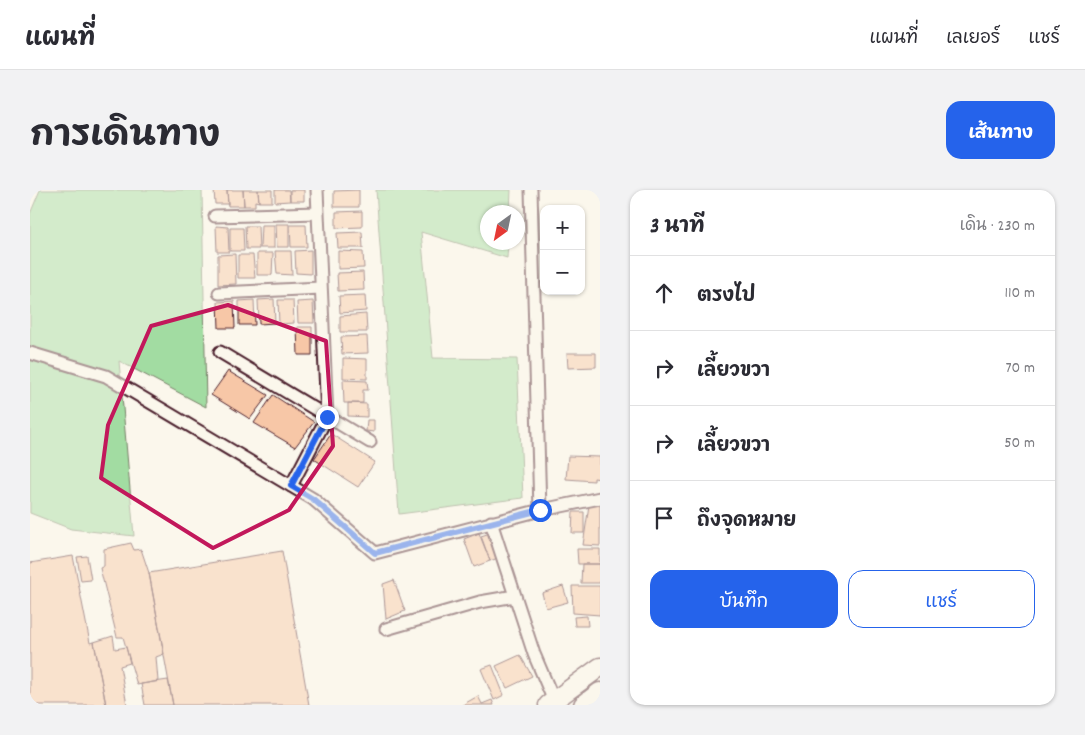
<!DOCTYPE html>
<html lang="th">
<head>
<meta charset="utf-8">
<style>
	body { margin:0; font-family:Dekko,"Playpen Sans Thai",sans-serif; background:#f2f2f3; color:#2b2b33 }
	.controls { position:absolute; right:15px; top:15px; display:grid; overflow:hidden; border-radius:10px; box-shadow:0 1px 4px #0004 }
	.controls button { width:45px; height:45px; display:grid; place-items:center; padding:0; border:0; border-bottom:1px solid #e1e1e2; background:#fff; color:#2b2b33; font:25px sans-serif }
	.compass { position:absolute; left:450px; top:15px; width:45px; height:45px; border-radius:50%; background:#fff; box-shadow:0 1px 4px #0004; rotate:213deg }
	.stop { position:absolute; width:15px; height:15px; margin:-11px; border:4px solid #2563eb; border-radius:50%; background:#fff }
	.stop.end { background:#2563eb; border-color:#fff; box-shadow:0 1px 5px #0008 }
	.list { margin:0; padding:0; list-style:none }
	h2 { display:flex; justify-content:space-between; align-items:center; height:65px; margin:0; padding:0 20px; font-size:21px }
	h2 small { font-size:16px; font-weight:400; color:#7c7c81 }
	.list li { display:grid; grid-template-columns:32px 1fr auto; gap:15px; align-items:center; box-sizing:border-box; height:75px; padding:0 20px; border-top:1px solid #e1e1e2 }
	.list b { display:block; font-size:19px; white-space:nowrap }
	.list em { font-size:16px; font-style:normal; color:#7c7c81 }
	.actions { display:flex; gap:10px; padding:15px 20px }
	.actions a { flex:1; padding:11px 0; border:1px solid #2563eb; border-radius:15px; text-align:center; font-size:18px; color:#2563eb }
	.actions .main { background:#2563eb; color:#fff }
	.icon { flex:none; width:28px; height:28px; fill:none; stroke:currentColor; stroke-width:2; stroke-linecap:round; stroke-linejoin:round }
	.map { position:relative; flex:none; width:570px; height:515px; overflow:hidden; border-radius:15px }
	header { display:flex; align-items:center; gap:30px; box-sizing:border-box; height:70px; padding:0 25px; background:#fff; border-bottom:1px solid #e1e1e2 }
	header strong { font-size:24px }
	nav { display:flex; gap:28px; margin-inline-start:auto; font-size:18px }
	.intro { display:flex; align-items:center; justify-content:space-between; box-sizing:border-box; height:120px; padding:0 30px }
	h1 { margin:0; font-size:35px }
	.button { padding:12px 22px; border-radius:15px; background:#2563eb; color:#fff; font-size:18px; font-weight:700 }
	main { display:flex; gap:30px; padding:0 30px }
	aside { flex:1; background:#fff; border-radius:15px; box-shadow:0 1px 4px #0004 }
	.map>svg:first-child { display:block }
	.green { fill:#a2dca2; stroke:#767e66 }
	.building { fill:#f7c7a7; stroke:#4a1f2b }
	.lines { fill:none; stroke-linecap:round; stroke-linejoin:round }
	.street-casing { stroke:#4a1f2b; stroke-width:15 }
	.primary-casing { stroke:#4a1f2b; stroke-width:21 }
	.street { stroke:#fbf7ec; stroke-width:11 }
	.primary { stroke:#fbf7ec; stroke-width:18 }
	.route { stroke:#2563eb; stroke-width:6 }
	.marked { fill:none; stroke:#c2185b; stroke-width:4; stroke-linejoin:round }
</style>
</head>
<body>
<header>
<strong>แผนที่</strong>
<nav><a>แผนที่</a><a>เลเยอร์</a><a>แชร์</a></nav>
</header>
<div class="intro"><h1>การเดินทาง</h1><a class="button">เส้นทาง</a></div>
<main>
<div class="map">
<svg width="570" height="515" viewBox="0 0 570 515">
	<rect width="100%" height="100%" fill="#fbf7ec"/>
	<filter id="ink" filterUnits="userSpaceOnUse"><feTurbulence type="fractalNoise" baseFrequency=".02" numOctaves="2"/><feDisplacementMap in="SourceGraphic" scale="10" xChannelSelector="R" yChannelSelector="G"/><feConvolveMatrix kernelMatrix="1 2 1 2 8 2 1 2 1" color-interpolation-filters="sRGB"/></filter>
	<g filter="url(#ink)">
		<!-- green -->
		<path class="green" d="M10,0H172L176,217L89,171L104,346L41,339L0,323V24Z
			M346,0H481L480,22H458V52L478,53L477,68L391,42L403,168L487,169L493,308L369,324Z"/>
		<!-- building -->
		<path class="building" d="M184,0H197L198,14H185Z
			M197,0H213L214,16H198Z
			M213,0H228L229,12L225,11V16H214Z
			M228,0H242V12H229Z
			M245,0H259L260,11L245,12Z
			M260,0H274V11H260Z
			M329,0V17H304V1Z
			M332,21V37L306,38V22Z
			M246,34H259V57H247Z
			M231,35H244V58H230Z
			M260,35H276L277,57H261Z
			M186,36L198,37L199,62H187Z
			M215,36H228L229,59H216Z
			M200,38H213L214,61H200Z
			M332,42L333,58H308L307,43Z
			M281,60V84L266,83L265,61Z
			M245,61H261L262,85L247,84Z
			M308,61L333,62L334,78L308,79Z
			M227,63H243L242,85H227Z
			M205,64L206,94L188,95V65Z
			M208,65H223L225,88H208Z
			M333,82L334,100L308,101L307,83Z
			M335,105L336,121L310,123L309,106Z
			M244,109L245,133L229,134L228,110Z
			M224,110L225,135H209V111Z
			M248,110H263L264,133L249,134Z
			M204,111L205,138H189L188,112Z
			M283,111L284,133H268L267,112Z
			M336,124L337,142H310V126Z
			M267,137H282V165H268Z
			M337,146L338,163L312,164L311,147Z
			M537,163H566V177L538,178Z
			M313,168L337,169V189L313,188Z
			M198,181L238,205L220,229L181,205Z
			M313,190L337,191L338,200H333V213H314Z
			M243,205L284,232L265,257L224,233Z
			M318,213L337,214V227L318,226Z
			M337,230H344V242L336,241Z
			M301,244L345,272L328,297L284,269Z
			M538,266L570,267V289L564,288V291L536,289Z
			M559,315H570V356L553,355Z
			M543,322H554V343H542Z
			M449,343L460,371L444,377L434,349Z
			M460,343L468,368L460,371L451,346Z
			M101,353L104,360L111,359L119,383L134,464L126,467L128,491L107,495L93,447H87L70,378L74,376V359Z
			M547,359H570V374H548Z
			M252,361L279,515H143L119,383Z
			M43,366L60,453L64,452L76,515H0V373Z
			M57,366L61,390L51,391L47,367Z
			M552,374H570V393H551Z
			M364,390L375,421L356,429L353,394Z
			M533,396L538,412L516,418L512,403Z
			M542,396H570V425L543,423Z
			M557,426L558,436H545L544,427Z
			M83,446L85,459L96,457L100,473L90,476L97,515H76L64,452Z
			M490,465L502,486L477,498L466,476Z
			M462,475L474,505L464,510L451,479Z
			M138,490L143,515H115L111,494Z
			M448,506L452,514L462,510L464,515H434V514Z"/>
		<g class="lines">
			<defs>
				<path id="street" d="M501,0L510,320
					M185,26L288,23
					M189,103L291,98
					M190,162L340,252
					M0,163L76,186L283,309L345,363L507,321L570,308
					M261,296L297,227L287,0
					M461,332L504,464L524,511
					M356,439L450,412L485,406"/>
				<path id="primary" d="M518,515L570,477
					M553,515L570,502"/>
			</defs>
			<!-- street casing -->
			<use href="#street" class="street-casing"/>
			<!-- primary casing -->
			<use href="#primary" class="primary-casing"/>
			<!-- street -->
			<use href="#street" class="street"/>
			<!-- primary -->
			<use href="#primary" class="primary"/>
		</g>
	</g>
	<g class="lines" filter="url(#ink)">
		<!-- route -->
		<path class="route" d="M297,227L261,296L283,309L345,363L510,320"/>
	</g>
	<!-- marked area -->
	<path d="M0 0H570V515H0ZM198,115L296,151L303,256L259,320L183,358L71,288L78,235L121,136Z" fill="#fbf7ec" fill-opacity=".55" fill-rule="evenodd"/>
	<path class="marked" d="M198,115L296,151L303,256L259,320L183,358L71,288L78,235L121,136Z"/>
</svg>
<div class="controls">
<button>+</button>
<button>−</button>
</div>
<svg class="compass" viewBox="-18 -18 36 36"><path d="M0-13l5 13h-10z" fill="#e53935"/><path d="M0 13l5-13h-10z" fill="#7c7c81"/></svg>
<div class="stop" style="left:510px;top:320px"></div>
<div class="stop end" style="left:297px;top:227px"></div>
</div>
<aside>
<h2>3 นาที<small>เดิน · 230 m</small></h2>
<ul class="list">
<li><svg class="icon" aria-label="ahead" viewBox="0 0 24 24"><path d="M12 20V5M6 11l6-6 6 6"/></svg><div><b>ตรงไป</b></div><em>110 m</em></li>
<li><svg class="icon" aria-label="right" viewBox="0 0 24 24"><path d="M7 20v-9h11M14 6l5 5-5 5"/></svg><div><b>เลี้ยวขวา</b></div><em>70 m</em></li>
<li><svg class="icon" aria-label="right" viewBox="0 0 24 24"><path d="M7 20v-9h11M14 6l5 5-5 5"/></svg><div><b>เลี้ยวขวา</b></div><em>50 m</em></li>
<li><svg class="icon" aria-label="arrive" viewBox="0 0 24 24"><path d="M6 21V4h12l-3 4 3 4H6"/></svg><div><b>ถึงจุดหมาย</b></div></li>
</ul>
<div class="actions"><a class="main">บันทึก</a><a>แชร์</a></div>
</aside>
</main>
</body>
</html>
